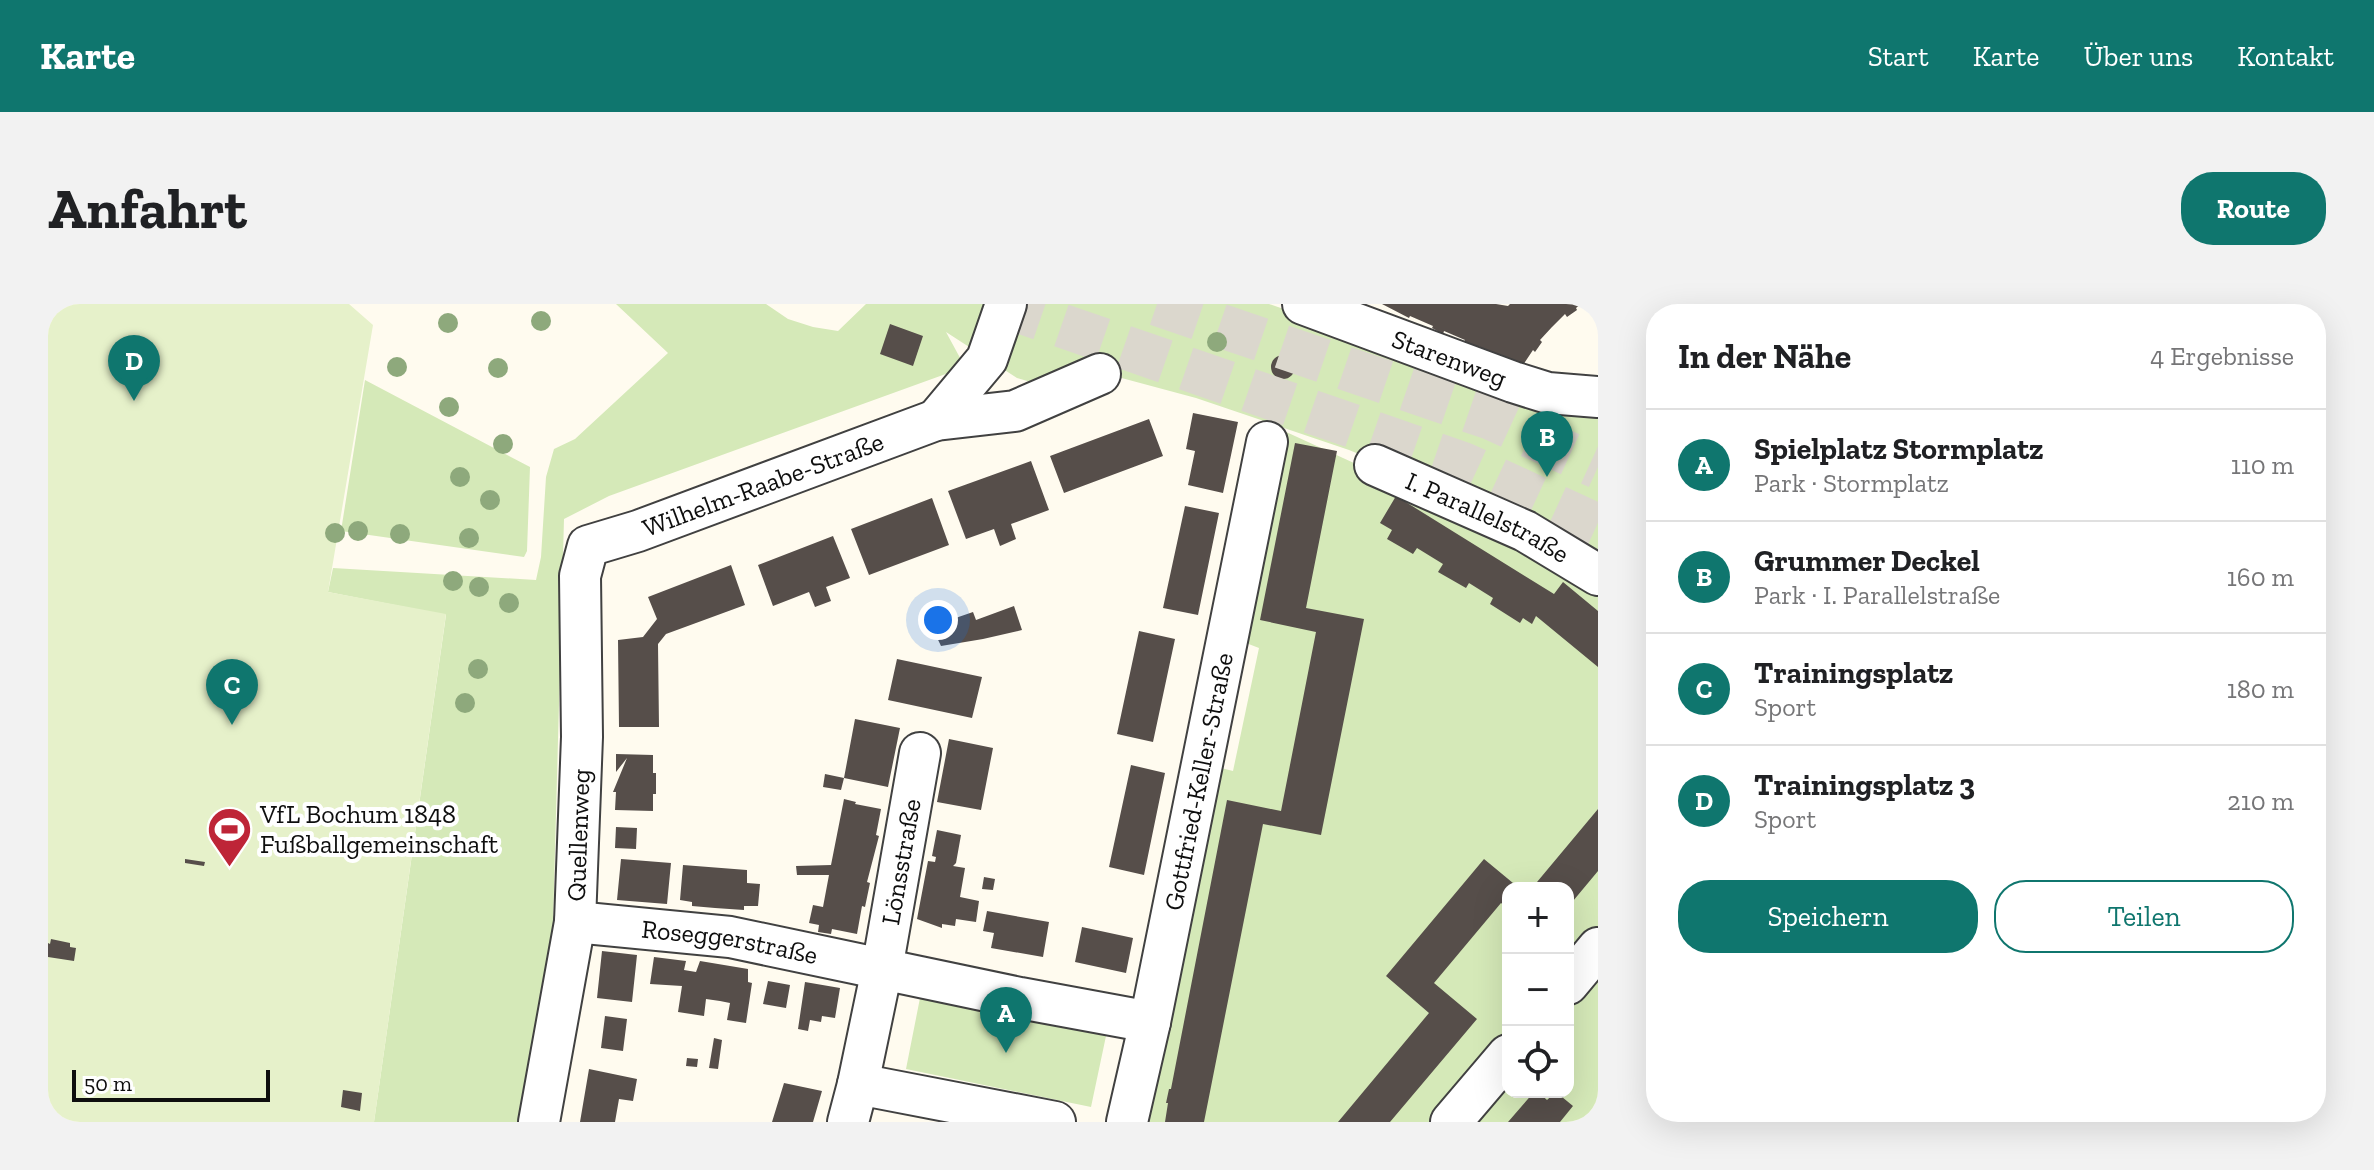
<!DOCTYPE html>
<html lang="de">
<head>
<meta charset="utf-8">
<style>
	body { margin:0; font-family:"Zilla Slab",serif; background:#f2f2f2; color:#202124 }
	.controls { position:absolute; right:24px; bottom:24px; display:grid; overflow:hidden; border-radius:16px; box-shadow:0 8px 32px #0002 }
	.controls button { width:72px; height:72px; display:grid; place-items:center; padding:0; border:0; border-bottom:2px solid #e0e0e0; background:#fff; color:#202124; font:40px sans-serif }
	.scale { position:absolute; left:24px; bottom:20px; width:198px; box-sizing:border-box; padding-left:8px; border:4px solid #0e0e0e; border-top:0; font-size:22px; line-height:28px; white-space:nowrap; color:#0e0e0e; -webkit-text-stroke:6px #fff; paint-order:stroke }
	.you { position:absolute; left:890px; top:316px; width:28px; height:28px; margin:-20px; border:6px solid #fff; border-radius:50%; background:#1a73e8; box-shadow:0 0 0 12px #1a73e833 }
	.badge { display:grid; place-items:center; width:52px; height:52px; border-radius:50%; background:#0f766e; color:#fff; font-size:26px; font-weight:700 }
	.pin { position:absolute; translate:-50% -66px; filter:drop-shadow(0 2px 4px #0008) }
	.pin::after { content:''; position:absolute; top:42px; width:28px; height:24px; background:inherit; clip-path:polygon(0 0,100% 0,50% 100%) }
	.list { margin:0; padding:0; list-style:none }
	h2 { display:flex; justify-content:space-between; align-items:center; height:104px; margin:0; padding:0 32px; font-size:34px }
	h2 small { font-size:26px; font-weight:400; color:#757577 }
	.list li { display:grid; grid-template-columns:52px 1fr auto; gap:24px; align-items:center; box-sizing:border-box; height:112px; padding:0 32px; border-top:2px solid #e0e0e0 }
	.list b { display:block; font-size:30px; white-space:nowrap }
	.list p { margin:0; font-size:26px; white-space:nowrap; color:#757577 }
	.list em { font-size:26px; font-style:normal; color:#757577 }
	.actions { display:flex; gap:16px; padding:24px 32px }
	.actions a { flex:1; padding:18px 0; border:2px solid #0f766e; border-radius:32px; text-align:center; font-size:28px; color:#0f766e }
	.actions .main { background:#0f766e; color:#fff }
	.icon { flex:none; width:44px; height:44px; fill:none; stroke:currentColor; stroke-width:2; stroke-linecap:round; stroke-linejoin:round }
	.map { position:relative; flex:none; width:1550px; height:818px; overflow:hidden; border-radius:32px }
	header { display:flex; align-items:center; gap:48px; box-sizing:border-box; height:112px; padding:0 40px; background:#0f766e; color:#fff }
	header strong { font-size:38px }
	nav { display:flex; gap:44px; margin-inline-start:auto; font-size:28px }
	.intro { display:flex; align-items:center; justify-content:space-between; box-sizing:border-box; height:192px; padding:0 48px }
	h1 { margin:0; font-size:56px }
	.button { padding:20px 36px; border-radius:32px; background:#0f766e; color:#fff; font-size:28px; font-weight:700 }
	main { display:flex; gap:48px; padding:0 48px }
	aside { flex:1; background:#fff; border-radius:32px; box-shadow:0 8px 32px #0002 }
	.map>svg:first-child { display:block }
	.green { fill:#d5e9b8; fill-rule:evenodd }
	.pitch { fill:#e6f1ca }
	.building { fill:#564e4a }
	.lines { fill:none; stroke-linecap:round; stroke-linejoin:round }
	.highway-tunnel { stroke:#dbd7cd; stroke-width:44; stroke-dasharray:44 22; stroke-linecap:butt }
	.minor-casing { stroke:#414141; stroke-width:44 }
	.minor { stroke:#fff; stroke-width:40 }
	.tree { fill:#8ea97c }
	.labels { text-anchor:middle; stroke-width:8; stroke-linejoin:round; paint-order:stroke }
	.street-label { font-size:26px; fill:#0e0e0e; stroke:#fff }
	.poi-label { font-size:26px; fill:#0e0e0e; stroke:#fff; text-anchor:start }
</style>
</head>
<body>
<header>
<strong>Karte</strong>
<nav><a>Start</a><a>Karte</a><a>Über uns</a><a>Kontakt</a></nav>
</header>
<div class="intro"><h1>Anfahrt</h1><a class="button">Route</a></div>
<main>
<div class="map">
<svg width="1550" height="818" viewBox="0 0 1550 818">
	<rect width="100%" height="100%" fill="#fffbef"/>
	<!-- green -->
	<path class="green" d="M568,0H718L740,15L765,23L790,27L818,0H1221L1365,50L1550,107V257L1457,210L1301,146L1148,94L1040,65L993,81L969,74L898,28L917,63L561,192L516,215L505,620L473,818H326L398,311L280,288L285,264L488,276L493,253L498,173L506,145L527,135L620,49Z
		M317,76L482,163L479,247L476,253L293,227Z
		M1236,127L1472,235L1550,287V818H1094L1169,463L1185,467L1211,344L1198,339ZM1460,584H1520V788H1460Z
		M872,694L1058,732L1043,803L858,765Z"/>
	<!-- pitch -->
	<path class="pitch" d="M0,0H301L325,21L280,288L398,310L326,818H0Z"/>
	<!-- building -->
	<path class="building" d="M1334,0H1448L1460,2L1462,0H1533L1528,4L1529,6L1519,13L1517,10L1504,23L1492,36L1494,38L1487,48L1485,46L1473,64L1430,42L1428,45L1415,39L1417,36L1396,27L1395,30L1384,24L1385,22L1362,12L1361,14Z
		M842,20L875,32L865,62L832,50Z
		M1223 63a12 12 0 1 1 24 0a12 12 0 1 1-24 0Z
		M1145,109L1190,118L1175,189L1140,181L1147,147L1138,145Z
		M1101,115L1115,152L1016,189L1002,152Z
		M1247,139L1289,147L1258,304L1316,315L1273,531L1215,520L1156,818H1117L1120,799H1118L1121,785H1123L1179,496L1233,507L1268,328L1212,316Z
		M983,157L1001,206L963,220L968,235L952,242L946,225L918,235L900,187Z
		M1348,192L1506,290L1515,278L1550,307V363L1488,312L1484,320L1475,314L1472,319L1442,300L1445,294L1421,279L1418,284L1390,268L1395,260L1369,244L1365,250L1339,235L1344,226L1332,219Z
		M884,194L901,241L821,271L803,225Z
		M1137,202L1171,209L1150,311L1115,304Z
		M785,232L802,274L778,283L783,297L767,303L761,288L725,302L710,261Z
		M683,261L697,301L618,330L610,340L611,423H571L570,336L595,333L609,315L600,293Z
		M966,302L974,326L935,335L893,342L882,319L893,314L896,318L925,308L928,316Z
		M1091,327L1127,335L1105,438L1069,430Z
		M849,355L934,373L924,414L840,396Z
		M807,415L852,424L840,483L796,474Z
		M901,435L945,444L933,506L889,498Z
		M568,450L605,451V469H608V490H605V507L567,506L568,488H565L579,454L568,468Z
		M1083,461L1117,469L1096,571L1061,563Z
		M777,470L796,474L793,486L775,483Z
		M796,495L808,498L807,500L833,505L828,531L831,532L819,578L822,579L817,603L814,602L809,630L784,625L783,630L770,628L771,621L761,619L765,601L775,603L781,571H749L748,562L783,561Z
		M1550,505V567L1520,603V584H1484Z
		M568,523L589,524L588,545L567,544Z
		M889,526L913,531L908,559L905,562L917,564L912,593L931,597L928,618L908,615L907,622L894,620V624L869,615L880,557L887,558L888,553L884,552Z
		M137,555L157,558L156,562L137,559Z
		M573,555L623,559L619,600L569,596Z
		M1436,555L1471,584H1460V604L1453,599L1386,679L1429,715L1342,818H1290L1381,709L1338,672Z
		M635,561L699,566V579L712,580L710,602H696V606L667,604L644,602V598L632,596Z
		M936,573L947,575L945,586L934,585Z
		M939,607L1001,618L995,653L943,644L946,629L935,627Z
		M1034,623L1085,634L1078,669L1027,658Z
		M3,635L22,639V643L28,644L26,657L0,653V639L2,640Z
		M554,647L589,651L584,698L549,694Z
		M606,653L638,657L636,666L648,668L652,657L700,665V678L704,679L698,719L679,716L682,699L672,697L658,695L656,712L630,708L634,682L602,680Z
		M720,677L742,681L738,704L715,700Z
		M757,678L792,684L787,714L774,712L773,718L762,716L760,727L750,725Z
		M557,712L579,715L575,747L553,744Z
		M666,734L674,736L670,765L661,764Z
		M639,754L650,755L649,763L638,762Z
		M541,765L589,775L585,797L571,795L567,818H532Z
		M736,779L774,787L765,818H724Z
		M295,786L314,789L312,807L293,803Z
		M1486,788H1490L1499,796L1508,788L1525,802L1512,818H1460Z"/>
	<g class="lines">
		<!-- highway-tunnel -->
		<path class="highway-tunnel" d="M951,0L1415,160L1550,222
			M1109,0L1443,114L1550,163"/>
		<defs>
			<g id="minor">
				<path id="s1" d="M1255,0L1465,78L1500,89L1550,93"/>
				<path d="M888,116L939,55L958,0"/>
				<path id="s2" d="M1327,161L1477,227L1550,271"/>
				<path id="s3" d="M527,618L682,633L834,665L872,449"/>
				<path d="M1520,680L1550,644"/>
				<path d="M810,780L1007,818"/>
				<path id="s4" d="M491,818L527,618L534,433L532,272L540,242L590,227L888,116L967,107L1052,70"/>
				<path d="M800,818L810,780L834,665L972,694L1102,718"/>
				<path id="s5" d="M1079,818L1102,718L1219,138"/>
				<path d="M1403,818L1460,751"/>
			</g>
		</defs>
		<!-- minor casing -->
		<use href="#minor" class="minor-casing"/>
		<!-- minor -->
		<use href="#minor" class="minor"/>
	</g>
	<!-- trees -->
	<g class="tree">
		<circle cx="493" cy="17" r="10"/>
		<circle cx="400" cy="19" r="10"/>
		<circle cx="1169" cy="38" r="10"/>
		<circle cx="349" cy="63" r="10"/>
		<circle cx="450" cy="64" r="10"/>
		<circle cx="401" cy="103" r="10"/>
		<circle cx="455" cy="140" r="10"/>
		<circle cx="412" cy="173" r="10"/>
		<circle cx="442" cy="196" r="10"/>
		<circle cx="310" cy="227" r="10"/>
		<circle cx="287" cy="229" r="10"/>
		<circle cx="352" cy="230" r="10"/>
		<circle cx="421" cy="234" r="10"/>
		<circle cx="405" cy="277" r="10"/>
		<circle cx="431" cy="283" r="10"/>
		<circle cx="461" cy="299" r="10"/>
		<circle cx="430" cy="365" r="10"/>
		<circle cx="417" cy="399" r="10"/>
	</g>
	<!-- icons -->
	<defs>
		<symbol id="stadium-pin" viewBox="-11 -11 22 30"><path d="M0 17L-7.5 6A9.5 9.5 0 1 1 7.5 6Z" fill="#be2537" stroke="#fff"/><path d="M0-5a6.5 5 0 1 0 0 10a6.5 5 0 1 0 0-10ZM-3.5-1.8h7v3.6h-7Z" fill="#fff"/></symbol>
	</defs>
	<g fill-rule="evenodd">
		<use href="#stadium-pin" x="156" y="500" width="51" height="69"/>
	</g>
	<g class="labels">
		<!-- street labels -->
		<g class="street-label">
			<text dy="9" stroke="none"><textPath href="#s1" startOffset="156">Starenweg</textPath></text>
			<text dy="9" stroke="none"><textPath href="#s4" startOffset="766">Wilhelm-Raabe-Straße</textPath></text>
			<text dy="9" stroke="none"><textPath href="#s2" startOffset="124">I. Parallelstraße</textPath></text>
			<text dy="9" stroke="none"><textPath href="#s5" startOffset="348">Gottfried-Keller-Straße</textPath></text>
			<text dy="9" stroke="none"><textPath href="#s4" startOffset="290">Quellenweg</textPath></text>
			<text dy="9" stroke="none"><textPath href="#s3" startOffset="420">Lönsstraße</textPath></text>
			<text dy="9" stroke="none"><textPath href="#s3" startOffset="156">Roseggerstraße</textPath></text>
		</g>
		<!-- poi labels -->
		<g class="poi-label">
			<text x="212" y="519">VfL Bochum 1848<tspan x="212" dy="30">Fußballgemeinschaft</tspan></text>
		</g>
	</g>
</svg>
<div class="controls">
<button>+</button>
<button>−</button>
<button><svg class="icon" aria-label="locate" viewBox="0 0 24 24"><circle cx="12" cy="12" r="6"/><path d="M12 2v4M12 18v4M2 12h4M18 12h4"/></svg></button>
</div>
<div class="scale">50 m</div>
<div class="you"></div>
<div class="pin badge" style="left:958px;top:749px">A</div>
<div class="pin badge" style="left:1499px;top:173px">B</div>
<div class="pin badge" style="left:184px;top:421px">C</div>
<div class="pin badge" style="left:86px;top:97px">D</div>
</div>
<aside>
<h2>In der Nähe<small>4 Ergebnisse</small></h2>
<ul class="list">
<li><span class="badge">A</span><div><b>Spielplatz Stormplatz</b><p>Park · Stormplatz</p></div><em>110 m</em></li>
<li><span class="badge">B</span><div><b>Grummer Deckel</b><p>Park · I. Parallelstraße</p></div><em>160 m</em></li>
<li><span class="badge">C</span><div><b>Trainingsplatz</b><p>Sport</p></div><em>180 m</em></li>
<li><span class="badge">D</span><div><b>Trainingsplatz 3</b><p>Sport</p></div><em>210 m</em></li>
</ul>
<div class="actions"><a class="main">Speichern</a><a>Teilen</a></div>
</aside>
</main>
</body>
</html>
